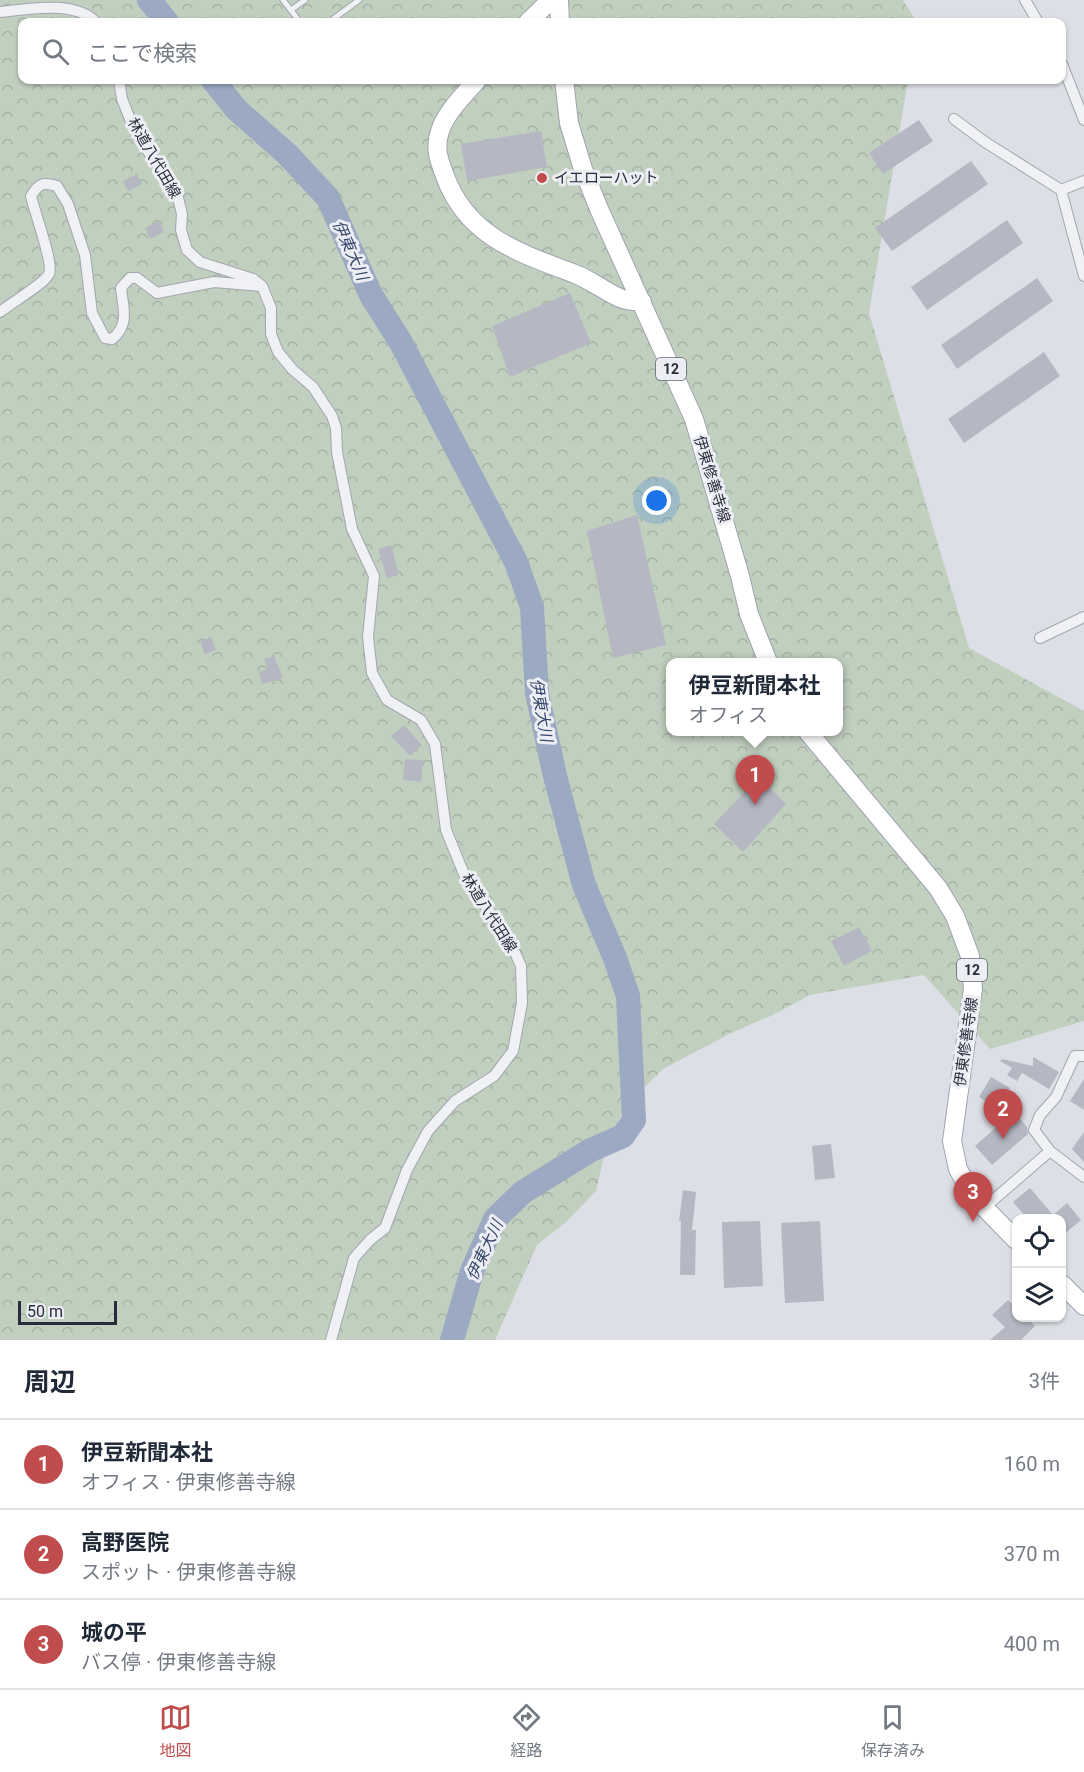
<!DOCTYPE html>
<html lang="ja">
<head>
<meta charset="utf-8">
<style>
	body { margin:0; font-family:Roboto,"Noto Sans JP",sans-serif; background:#f2f2f3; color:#1f2937 }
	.controls { position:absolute; right:18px; bottom:18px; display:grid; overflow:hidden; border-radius:12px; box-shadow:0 2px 4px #0004 }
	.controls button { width:54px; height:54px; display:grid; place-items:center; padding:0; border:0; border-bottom:2px solid #e0e1e3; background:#fff; color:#1f2937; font:30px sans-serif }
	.scale { position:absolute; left:18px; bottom:15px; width:99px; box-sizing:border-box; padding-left:6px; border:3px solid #282c3b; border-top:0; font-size:16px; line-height:21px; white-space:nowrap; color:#282c3b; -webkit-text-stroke:4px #eceef4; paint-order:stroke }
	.you { position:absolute; left:657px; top:501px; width:21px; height:21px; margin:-15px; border:4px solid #fff; border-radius:50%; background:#1a73e8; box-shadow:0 0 0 9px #1a73e833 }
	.badge { display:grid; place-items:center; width:39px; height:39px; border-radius:50%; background:#c14c4d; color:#fff; font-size:20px; font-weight:700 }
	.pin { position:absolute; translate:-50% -50px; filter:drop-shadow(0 2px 3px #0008) }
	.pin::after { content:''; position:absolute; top:32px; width:21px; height:18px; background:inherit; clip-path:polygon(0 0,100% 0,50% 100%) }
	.popup { position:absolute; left:666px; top:658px; width:177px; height:78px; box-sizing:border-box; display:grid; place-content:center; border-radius:12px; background:#fff; filter:drop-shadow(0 2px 4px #0005); font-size:20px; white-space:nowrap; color:#747a83 }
	.popup b { font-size:22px; color:#1f2937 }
	.popup::after { content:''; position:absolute; left:50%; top:100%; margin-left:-12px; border:12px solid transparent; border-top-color:#fff }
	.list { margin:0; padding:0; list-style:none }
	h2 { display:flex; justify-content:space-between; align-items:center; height:78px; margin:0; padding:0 24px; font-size:26px }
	h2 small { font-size:20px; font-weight:400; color:#747a83 }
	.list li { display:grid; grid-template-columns:39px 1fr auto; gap:18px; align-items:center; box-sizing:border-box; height:90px; padding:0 24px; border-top:2px solid #e0e1e3 }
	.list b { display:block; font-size:22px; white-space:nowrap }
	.list p { margin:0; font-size:20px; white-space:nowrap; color:#747a83 }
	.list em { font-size:20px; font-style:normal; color:#747a83 }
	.icon { flex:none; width:33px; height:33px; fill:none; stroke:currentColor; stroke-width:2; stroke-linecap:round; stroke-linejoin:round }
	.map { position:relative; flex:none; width:1084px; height:1340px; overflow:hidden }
	.search { position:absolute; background:#fff; box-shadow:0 2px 4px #0004; left:18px; right:18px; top:18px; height:66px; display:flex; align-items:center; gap:15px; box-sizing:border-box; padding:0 21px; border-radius:12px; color:#747a83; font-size:22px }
	.sheet { height:348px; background:#fff }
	nav { display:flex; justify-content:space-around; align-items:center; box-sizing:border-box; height:84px; border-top:2px solid #e0e1e3; background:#fff; font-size:16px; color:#747a83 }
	nav a { display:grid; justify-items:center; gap:3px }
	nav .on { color:#c14c4d }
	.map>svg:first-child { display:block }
	.forest { fill:url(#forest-crowns); fill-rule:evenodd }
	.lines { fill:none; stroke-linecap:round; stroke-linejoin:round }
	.river { stroke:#9ba9c3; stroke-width:24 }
	.building { fill:#b5b8c2 }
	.service-casing { stroke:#a3a6af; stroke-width:7 }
	.minor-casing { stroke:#a3a6af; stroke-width:12 }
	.primary-casing { stroke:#9ea3b0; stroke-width:20 }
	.service { stroke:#f0f1f4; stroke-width:5 }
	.minor { stroke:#f0f1f4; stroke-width:10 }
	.primary { stroke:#fff; stroke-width:18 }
	.poi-dot { fill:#c14c4d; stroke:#eceef4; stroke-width:2 }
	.labels { text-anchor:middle; stroke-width:6; stroke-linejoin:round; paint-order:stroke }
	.shield { fill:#eceef4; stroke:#636672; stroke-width:1.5 }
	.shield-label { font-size:14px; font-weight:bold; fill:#282c3b }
	.street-label { font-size:15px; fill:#282c3b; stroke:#eceef4 }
	.poi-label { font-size:15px; fill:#282c3b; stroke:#eceef4; text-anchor:start }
	.water-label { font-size:16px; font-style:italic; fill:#36466b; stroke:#eceef4 }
</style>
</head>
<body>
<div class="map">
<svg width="1084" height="1340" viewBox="0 0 1084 1340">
	<defs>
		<pattern id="forest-crowns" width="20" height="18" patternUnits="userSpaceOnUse" patternTransform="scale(1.5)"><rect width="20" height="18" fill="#c1cfbf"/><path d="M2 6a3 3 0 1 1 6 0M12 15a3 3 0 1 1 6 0" fill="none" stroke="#a6b2a5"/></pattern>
	</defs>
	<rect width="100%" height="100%" fill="#dddfe6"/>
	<!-- forest -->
	<path class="forest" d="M0,0H903L917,22H22V80H908L869,313L969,648L1084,711V1021L990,1049L924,975L810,995L773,1015L731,1033L663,1069L626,1105L606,1148L596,1191L566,1222L537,1245L495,1340H0ZM671,662H839V732H671Z"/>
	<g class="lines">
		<!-- river -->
		<path class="river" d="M149,0L167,22
			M213,80L236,109L287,154L328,198L371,295L400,341L516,562L532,607L537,693L555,776L584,885L615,958L628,996L634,1120L623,1136L591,1150L523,1192L495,1219L472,1271L452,1340"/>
	</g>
	<!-- building -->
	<path class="building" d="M919,120L933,141L883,174L869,153Z
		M541,131L547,167L467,181L461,144Z
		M971,161L988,184L892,251L875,228Z
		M137,174L142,184L128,191L123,181Z
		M1007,220L1023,243L927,310L911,287Z
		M159,221L164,232L150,239L145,228Z
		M1037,278L1053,301L957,369L941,345Z
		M570,293L591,343L510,377L492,326Z
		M1044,352L1060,376L964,443L948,419Z
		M637,515L666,645L613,658L587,531Z
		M391,545L399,575L387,578L378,549Z
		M211,637L216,650L205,654L200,641Z
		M274,656L283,678L262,684L259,672L268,669L264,659Z
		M404,725L422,745L410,756L391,736Z
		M405,759L423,760L421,782L403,780Z
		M759,777L786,804L743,852L714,824Z
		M859,927L872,951L844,966L831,941Z
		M1033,1057L1059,1072L1049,1089L1022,1073L1017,1081L1007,1075L1012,1068L1000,1061L1002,1059L1033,1066Z
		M991,1077L1010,1088L1003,1099L1027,1127L1028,1134L992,1165L975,1146L1010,1115L979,1097Z
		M1084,1079V1110L1070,1101Z
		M1084,1132V1162L1072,1149Z
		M831,1144L835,1178L815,1180L812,1146Z
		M1030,1188L1053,1215L1067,1203L1081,1220L1062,1236V1218H1027L1013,1202Z
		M683,1190L696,1192L692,1230H696L695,1275H680L681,1221H679Z
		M760,1221L763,1286L724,1288L722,1222Z
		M820,1221L824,1301L785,1303L781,1223Z
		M1008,1300L1017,1308V1317H1026L1035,1326L1021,1340H990L1005,1327L992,1315Z"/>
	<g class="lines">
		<defs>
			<path id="service" d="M283,0L300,22
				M291,10L305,0
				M329,22L359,0"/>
			<path id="minor" d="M1025,0L1038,22
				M0,12C28,9 74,0 96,22
				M1062,64L1084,120
				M119,80L122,99L134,129L178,198L182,214L181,230L187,250L200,262L253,279L262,286L271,308V334L278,352L293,370L313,387L332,416L336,428L337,452L352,529L374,576L368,637L372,673L387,700L421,720L435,744L446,830L466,879L508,937L521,966L522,1003L513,1051L494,1076L455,1101L428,1131L407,1170L385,1228L370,1240L354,1258L331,1340
				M954,119L985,142L1061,190L1084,276
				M1061,190L1084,181
				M0,312C11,303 44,284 49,274C54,263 34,211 31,196C39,183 43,182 57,186L68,204L85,255L92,313L105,338L112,339C130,325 123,308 121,288L130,278H137L157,293L214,282L261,286
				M1040,638L1084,617
				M1084,1056H1075L1056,1097L1040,1115L1034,1130L1050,1151L1084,1177
				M984,1208L1050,1151"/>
			<path id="primary" d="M559,0L560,22
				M528,22L551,0
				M477,80C464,95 446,112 440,131C434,148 439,160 445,176C467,237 520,253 575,274C591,280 604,291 620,298C626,301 635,301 642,302
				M564,80L569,123L583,169L599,209L694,419L740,576L749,614L768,662
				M808,732L938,888L955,916L970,956L973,989L952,1141L958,1169L973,1196L1016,1240
				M1062,1284L1084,1306"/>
		</defs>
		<!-- service casing -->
		<use href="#service" class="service-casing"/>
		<!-- minor casing -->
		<use href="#minor" class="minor-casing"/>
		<!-- primary casing -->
		<use href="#primary" class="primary-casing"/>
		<!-- service -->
		<use href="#service" class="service"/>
		<!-- minor -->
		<use href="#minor" class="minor"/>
		<!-- primary -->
		<use href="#primary" class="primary"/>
	</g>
	<!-- markers -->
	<circle class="poi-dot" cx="542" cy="178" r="6"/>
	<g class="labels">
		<!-- shield labels -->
		<g class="shield">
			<rect x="656" y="358" width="30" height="22" rx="4.5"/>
			<rect x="957" y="959" width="30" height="22" rx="4.5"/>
		</g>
		<g class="shield-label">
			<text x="671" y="374">12</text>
			<text x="972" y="975">12</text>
		</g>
		<!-- street labels -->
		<g class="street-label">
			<text transform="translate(154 158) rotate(60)" y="5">林道八代田線</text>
			<text transform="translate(712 479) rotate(73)" y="5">伊東修善寺線</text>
			<text transform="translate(489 913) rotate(58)" y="5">林道八代田線</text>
			<text transform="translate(966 1042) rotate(-82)" y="5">伊東修善寺線</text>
		</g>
		<!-- poi labels -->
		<g class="poi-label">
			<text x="554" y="183">イエローハット</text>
		</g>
		<!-- water labels -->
		<g class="water-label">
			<text transform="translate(351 250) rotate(66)" y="6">伊東大川</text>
			<text transform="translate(542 710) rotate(80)" y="6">伊東大川</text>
			<text transform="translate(484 1250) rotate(-65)" y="6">伊東大川</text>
		</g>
	</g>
</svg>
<div class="controls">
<button><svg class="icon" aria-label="locate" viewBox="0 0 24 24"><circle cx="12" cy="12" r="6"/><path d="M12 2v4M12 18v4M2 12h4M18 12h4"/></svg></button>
<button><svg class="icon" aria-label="layers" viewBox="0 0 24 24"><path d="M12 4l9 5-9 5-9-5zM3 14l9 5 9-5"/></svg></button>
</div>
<div class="scale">50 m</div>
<div class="you"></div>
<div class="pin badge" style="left:755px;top:805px">1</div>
<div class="popup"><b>伊豆新聞本社</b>オフィス</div>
<div class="pin badge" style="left:1003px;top:1139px">2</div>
<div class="pin badge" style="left:973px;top:1222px">3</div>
<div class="search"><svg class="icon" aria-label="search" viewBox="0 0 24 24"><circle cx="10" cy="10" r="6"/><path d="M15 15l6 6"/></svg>ここで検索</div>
</div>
<section class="sheet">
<h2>周辺<small>3件</small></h2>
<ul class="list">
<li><span class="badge">1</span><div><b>伊豆新聞本社</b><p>オフィス · 伊東修善寺線</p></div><em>160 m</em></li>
<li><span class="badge">2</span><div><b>高野医院</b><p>スポット · 伊東修善寺線</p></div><em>370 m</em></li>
<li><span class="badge">3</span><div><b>城の平</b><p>バス停 · 伊東修善寺線</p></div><em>400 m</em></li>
</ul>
</section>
<nav>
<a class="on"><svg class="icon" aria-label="map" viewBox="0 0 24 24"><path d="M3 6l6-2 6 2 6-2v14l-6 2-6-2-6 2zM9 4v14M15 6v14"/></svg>地図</a>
<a><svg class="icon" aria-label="directions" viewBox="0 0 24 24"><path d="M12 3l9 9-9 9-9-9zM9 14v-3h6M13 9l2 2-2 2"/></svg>経路</a>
<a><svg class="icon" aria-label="saved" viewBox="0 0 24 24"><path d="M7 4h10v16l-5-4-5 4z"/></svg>保存済み</a>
</nav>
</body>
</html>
